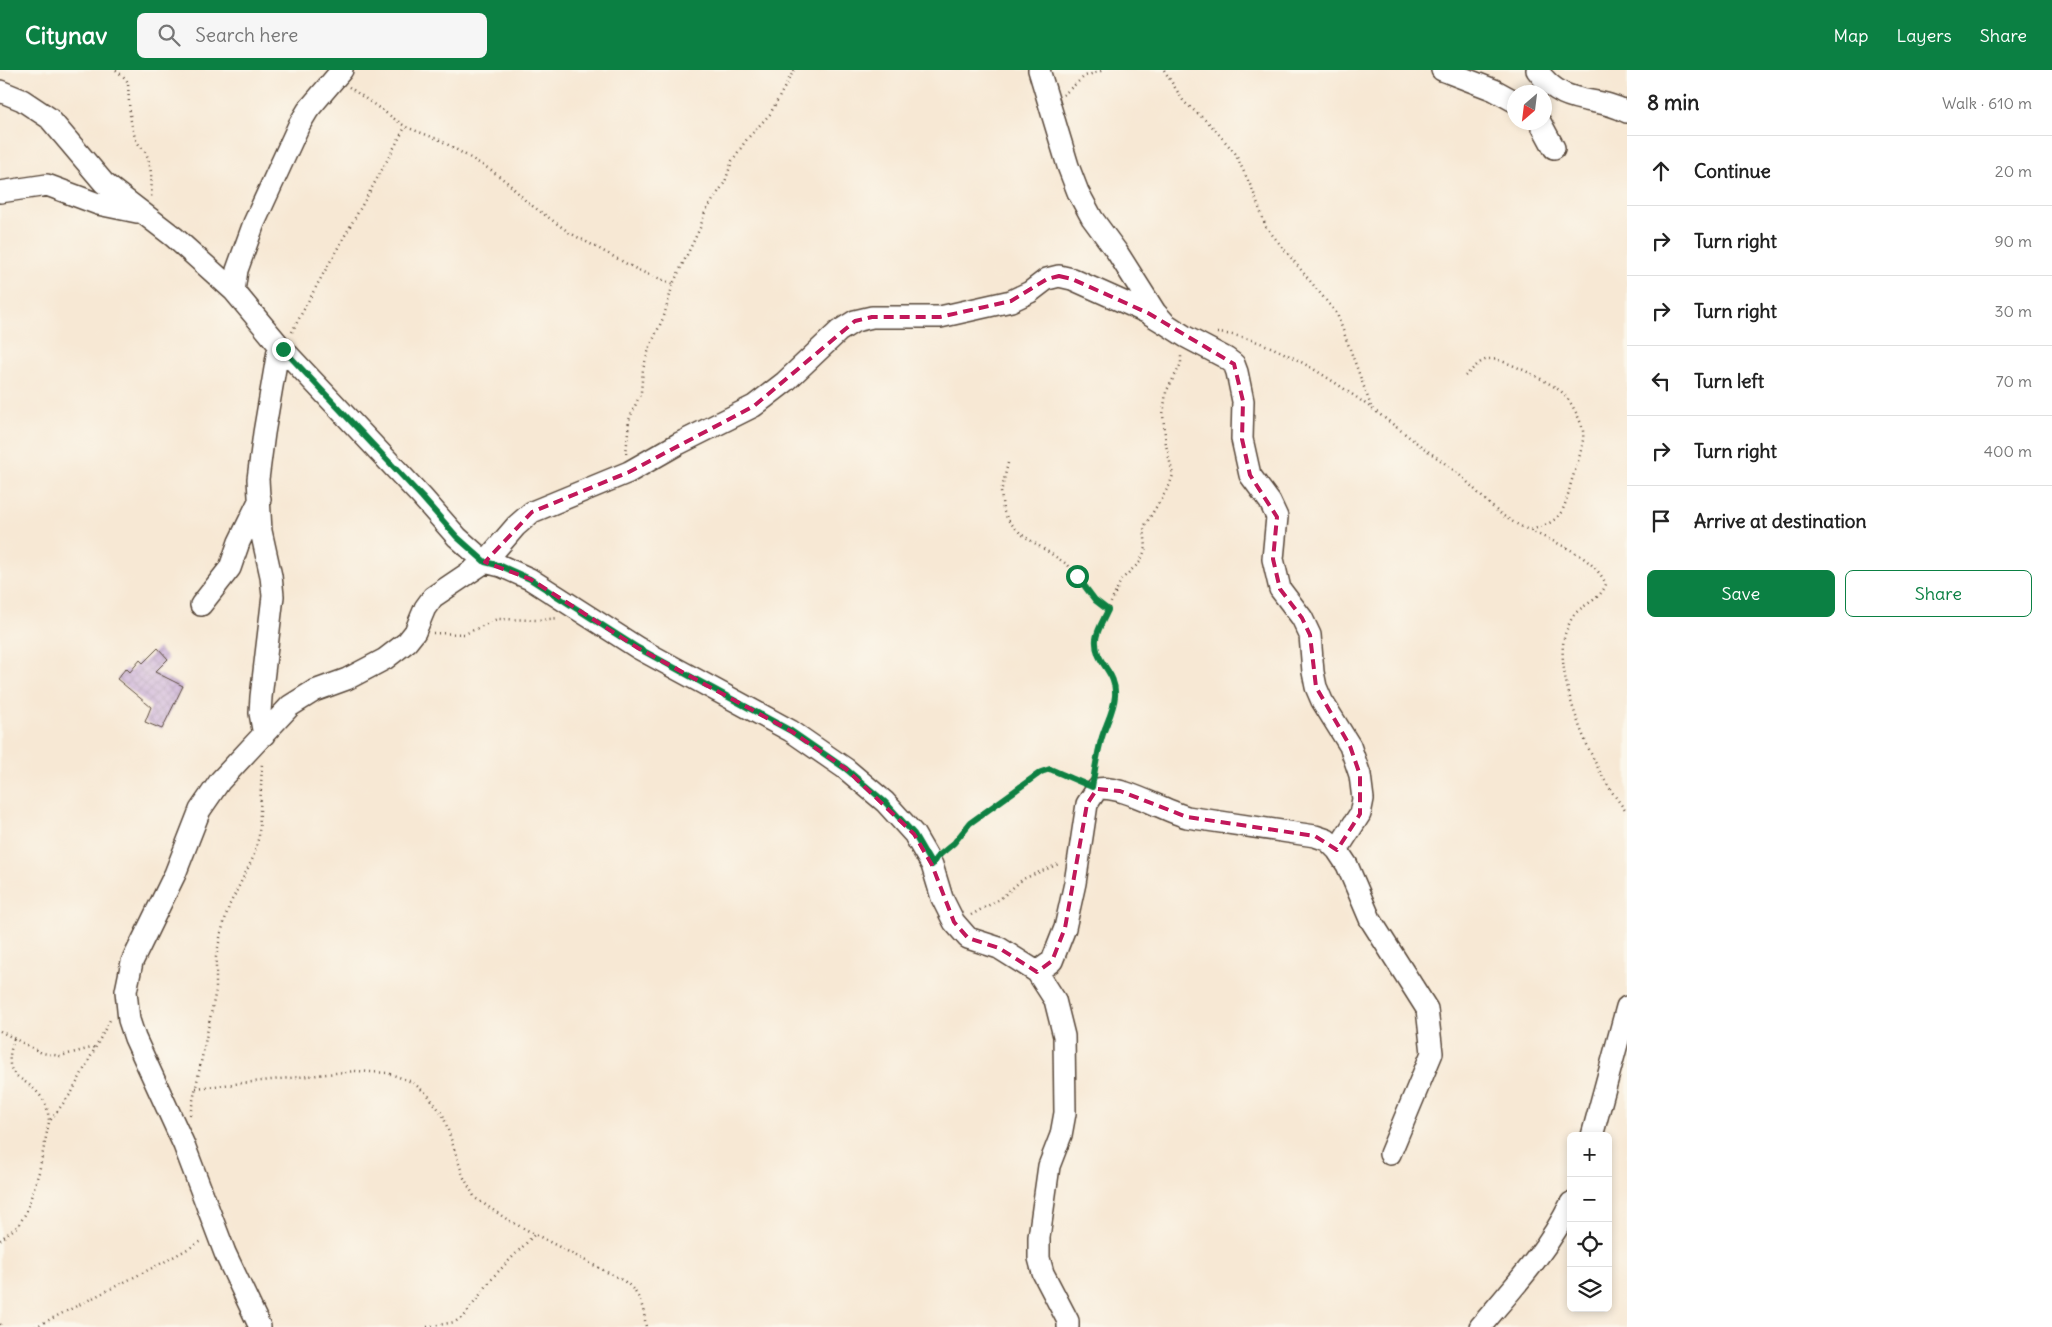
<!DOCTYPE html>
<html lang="en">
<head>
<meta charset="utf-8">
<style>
	body { margin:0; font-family:Delius,sans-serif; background:#f6f6f6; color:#222 }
	.controls { position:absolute; right:15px; bottom:15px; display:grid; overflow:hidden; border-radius:8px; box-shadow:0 2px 8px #0003 }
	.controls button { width:45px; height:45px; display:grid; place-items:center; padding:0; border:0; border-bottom:1px solid #e0e0e0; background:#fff; color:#222; font:25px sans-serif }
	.compass { position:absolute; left:1507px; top:15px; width:45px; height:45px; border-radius:50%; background:#fff; box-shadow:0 2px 8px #0003; rotate:208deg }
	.stop { position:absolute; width:15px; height:15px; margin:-11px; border:4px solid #0b8043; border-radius:50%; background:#fff }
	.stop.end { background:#0b8043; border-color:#fff; box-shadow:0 1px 5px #0008 }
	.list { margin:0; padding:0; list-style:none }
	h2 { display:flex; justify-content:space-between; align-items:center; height:65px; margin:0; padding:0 20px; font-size:21px }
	h2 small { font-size:16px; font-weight:400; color:#767676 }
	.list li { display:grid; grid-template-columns:32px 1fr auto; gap:15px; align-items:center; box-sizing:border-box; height:70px; padding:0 20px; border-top:1px solid #e0e0e0 }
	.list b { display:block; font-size:19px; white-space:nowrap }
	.list em { font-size:16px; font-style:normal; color:#767676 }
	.actions { display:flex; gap:10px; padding:15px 20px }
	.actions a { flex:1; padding:11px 0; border:1px solid #0b8043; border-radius:8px; text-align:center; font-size:18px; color:#0b8043 }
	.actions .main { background:#0b8043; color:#fff }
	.icon { flex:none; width:28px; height:28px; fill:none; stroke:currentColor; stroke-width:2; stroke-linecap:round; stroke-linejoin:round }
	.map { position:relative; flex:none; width:1627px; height:1257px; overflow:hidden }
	header { display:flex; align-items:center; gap:30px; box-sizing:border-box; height:70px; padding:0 25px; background:#0b8043; color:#fff }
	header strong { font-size:24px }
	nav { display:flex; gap:28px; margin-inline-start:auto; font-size:18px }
	.search { width:350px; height:45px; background:#f6f6f6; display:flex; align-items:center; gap:12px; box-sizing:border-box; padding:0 18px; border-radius:8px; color:#767676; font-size:19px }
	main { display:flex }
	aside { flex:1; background:#fff }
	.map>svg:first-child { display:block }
	.building { fill:url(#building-cross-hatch) }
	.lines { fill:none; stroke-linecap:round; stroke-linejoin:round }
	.minor-casing { stroke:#574639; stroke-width:24 }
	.path { stroke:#574639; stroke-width:2.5; stroke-dasharray:1 4; stroke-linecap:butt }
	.minor { stroke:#fff; stroke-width:21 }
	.route { stroke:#0b8043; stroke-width:6 }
	.marked { fill:none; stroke:#c2185b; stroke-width:4; stroke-dasharray:10 6; stroke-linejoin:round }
</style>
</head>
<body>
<header>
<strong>Citynav</strong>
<div class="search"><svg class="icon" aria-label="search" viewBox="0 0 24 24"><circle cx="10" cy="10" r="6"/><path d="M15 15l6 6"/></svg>Search here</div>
<nav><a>Map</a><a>Layers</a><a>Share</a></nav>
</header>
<main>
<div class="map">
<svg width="1627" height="1257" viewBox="0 0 1627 1257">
	<defs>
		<pattern id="building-cross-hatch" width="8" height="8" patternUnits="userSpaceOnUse" patternTransform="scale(1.25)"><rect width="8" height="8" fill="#c1a0d4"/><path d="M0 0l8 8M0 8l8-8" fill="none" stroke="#9e83ab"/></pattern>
	</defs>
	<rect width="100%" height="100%" fill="#fbf7ec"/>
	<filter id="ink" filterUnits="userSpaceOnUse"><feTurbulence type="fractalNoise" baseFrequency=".02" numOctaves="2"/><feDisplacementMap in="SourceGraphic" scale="10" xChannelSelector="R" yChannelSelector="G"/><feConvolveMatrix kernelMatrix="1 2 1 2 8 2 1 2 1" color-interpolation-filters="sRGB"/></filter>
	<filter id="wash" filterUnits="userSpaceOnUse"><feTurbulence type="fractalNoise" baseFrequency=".0096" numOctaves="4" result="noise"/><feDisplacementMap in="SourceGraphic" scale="20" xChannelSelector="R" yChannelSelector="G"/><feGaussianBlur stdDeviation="1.12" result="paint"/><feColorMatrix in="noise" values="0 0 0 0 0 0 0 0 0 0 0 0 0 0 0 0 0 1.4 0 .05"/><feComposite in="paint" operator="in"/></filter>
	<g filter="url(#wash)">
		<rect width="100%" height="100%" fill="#f7e8d4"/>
		<g id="blocks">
			<!-- building -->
			<path class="building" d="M158,578L168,589L155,602L183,616L162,659L145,652L151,637L117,609L126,598L130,602L140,590L143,593Z"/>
		</g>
	</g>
	<g filter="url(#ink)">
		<use href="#blocks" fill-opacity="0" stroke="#574639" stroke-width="1"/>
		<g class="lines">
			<defs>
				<path id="minor" d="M1039,0L1068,96L1078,122L1092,148L1117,182L1155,242L1166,254L1186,267L1226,288L1234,294L1237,302L1243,331L1242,369L1250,405L1270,432L1277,447L1273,489L1280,519L1302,548L1310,565L1313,602L1316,617L1322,631L1350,676L1360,705L1363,729L1360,744L1337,780
					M1442,0L1494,20L1514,31
					M1537,0C1564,39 1595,24 1627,42
					M0,21L22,30L49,48L104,113L174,167L234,221L279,275L422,427L457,467L485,492L501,496L530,509L638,578L791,661L846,699L885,732L914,764L932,795L942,828L954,852L968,868L999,878L1037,902L1055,930L1064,966L1065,1043L1061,1065L1049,1096L1039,1167V1188L1043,1203L1068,1251V1257
					M1540,52L1554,78
					M0,122L47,115L98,134L137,142
					M234,221L237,200L254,153L299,55L308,40L342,0
					M201,535L230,498L239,472L260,429
					M264,665L260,643L261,627L273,526L271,506L261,461L258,409L264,363L279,275
					M1037,902L1052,891L1065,858L1075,813L1087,734L1097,719C1119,714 1163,740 1187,747L1315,766L1327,770L1337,780L1347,795L1370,849L1427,939L1432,983L1390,1084
					M1592,1066L1627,937
					M260,1257L225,1183L184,1075L135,968L129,950L126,921L132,892L175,804L200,740L220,711L290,636L314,621L347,609L385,589L407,572L415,562L425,538L433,527L485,492L516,456L532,442L629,402L678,374L754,336L785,312L839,261L855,251L872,247H940L1011,231L1030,222L1047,209L1059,206L1072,209L1148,243L1166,254
					M1480,1257C1513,1218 1548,1180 1571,1133"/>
			</defs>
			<!-- minor casing -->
			<use href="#minor" class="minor-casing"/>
			<!-- path -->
			<path class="path" d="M116,0L126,9L128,13C129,31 129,50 135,67C137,74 142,77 146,83C152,96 152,115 151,129
				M1164,0L1184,32L1210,54L1235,83L1253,121L1266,157L1337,244L1371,336
				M349,17L406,57L440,70L491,100L508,113L527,132L570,163L640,201L673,214
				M1063,25L1085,6L1104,0
				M292,262C328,192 369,126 405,57
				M1217,263C1283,267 1365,333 1417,373C1430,383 1444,392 1457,403C1472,415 1485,432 1501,444C1534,469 1587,475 1606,514C1600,531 1584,533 1574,545C1571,549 1569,554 1567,559C1550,595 1587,682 1607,714C1613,724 1620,733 1627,743
				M1465,306C1472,300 1480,290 1489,289C1502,287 1554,314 1564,324C1571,332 1581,350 1583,361C1585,375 1575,399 1571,413C1563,444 1562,451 1530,460
				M626,384L629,350L641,322L643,299L649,279L664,246L673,214L700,158L705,142L725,112L732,91L747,69L770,44L794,0
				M1008,393L1001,422L1003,440L1008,450L1021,464L1068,495L1095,530L1108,541
				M433,563L465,564L497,549L538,550L559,548
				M1094,702C1096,691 1098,680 1101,668C1106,652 1117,634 1115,617C1113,595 1091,592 1097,564L1121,510L1140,492L1146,478L1144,457L1169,416L1173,405L1166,375L1163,345L1166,322L1181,294V284
				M945,782L970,753L1041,703L1050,699L1082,712
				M971,845L1000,829L1023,809L1061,793
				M0,961L42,983L60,986L95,977
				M14,969C0,1012 23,1002 42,1028C47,1034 48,1043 49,1050
				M196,1018L355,1001L388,1003L412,1012L427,1024L443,1045L463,1106L475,1128L508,1150L624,1211C641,1224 643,1236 646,1257
				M190,1045L216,920V887L221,863L229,836L253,788L259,766L262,692
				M0,1170L18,1156L26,1143L39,1102L49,1052L72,1022L111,948
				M0,1254L2,1257
				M35,1257L164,1192L202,1171
				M427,1257L455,1252L465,1245L494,1206L535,1164"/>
			<!-- minor -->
			<use href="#minor" class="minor"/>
		</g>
	</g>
	<g class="lines" filter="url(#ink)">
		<!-- route -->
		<path class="route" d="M283,279L422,427L457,467L485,492L501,496L530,509L638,578L791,661L846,699L885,732L914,764L932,795L936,788L954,773L970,753L1041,702L1050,699L1092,717C1095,700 1097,683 1102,667C1106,654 1114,640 1115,626C1117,600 1094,594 1096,569C1097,560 1104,549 1108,540L1095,530L1077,506"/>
	</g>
	<!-- marked area -->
	<path class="marked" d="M1059,206L1072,209L1148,243L1234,294L1243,331L1242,369L1250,405L1277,447L1273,489L1280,519L1302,548L1310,565L1316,617L1350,676L1360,705V744L1337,780L1315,766L1187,747L1120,721L1097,719L1087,734L1065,858L1052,891L1037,902L999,878L968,868L954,852L932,795L914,764L846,699L791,661L638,578L530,509L485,492L532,442L629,402L754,336L855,251L872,247H940L1011,231L1047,209Z"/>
</svg>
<div class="controls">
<button>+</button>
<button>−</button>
<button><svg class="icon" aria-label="locate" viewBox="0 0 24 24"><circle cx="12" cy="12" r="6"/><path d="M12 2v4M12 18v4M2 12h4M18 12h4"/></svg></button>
<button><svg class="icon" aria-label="layers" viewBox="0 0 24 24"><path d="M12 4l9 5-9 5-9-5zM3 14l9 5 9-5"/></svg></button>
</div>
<svg class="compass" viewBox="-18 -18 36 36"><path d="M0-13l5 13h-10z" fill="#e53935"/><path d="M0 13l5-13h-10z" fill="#767676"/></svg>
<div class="stop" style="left:1077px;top:506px"></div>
<div class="stop end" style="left:283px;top:279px"></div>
</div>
<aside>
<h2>8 min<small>Walk · 610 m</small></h2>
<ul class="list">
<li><svg class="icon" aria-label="ahead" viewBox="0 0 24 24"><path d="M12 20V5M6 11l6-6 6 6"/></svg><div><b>Continue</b></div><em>20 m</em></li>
<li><svg class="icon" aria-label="right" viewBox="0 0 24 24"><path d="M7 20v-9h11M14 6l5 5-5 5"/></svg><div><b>Turn right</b></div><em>90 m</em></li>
<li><svg class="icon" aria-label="right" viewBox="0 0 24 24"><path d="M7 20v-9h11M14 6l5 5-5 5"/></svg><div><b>Turn right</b></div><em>30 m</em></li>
<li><svg class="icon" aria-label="left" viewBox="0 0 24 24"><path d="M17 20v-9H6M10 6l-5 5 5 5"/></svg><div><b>Turn left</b></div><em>70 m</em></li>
<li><svg class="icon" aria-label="right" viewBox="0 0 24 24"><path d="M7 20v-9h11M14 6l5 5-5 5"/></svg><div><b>Turn right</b></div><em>400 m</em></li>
<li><svg class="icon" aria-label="arrive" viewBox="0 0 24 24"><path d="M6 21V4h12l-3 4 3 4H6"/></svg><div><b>Arrive at destination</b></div></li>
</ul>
<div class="actions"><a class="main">Save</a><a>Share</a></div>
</aside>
</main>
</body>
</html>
